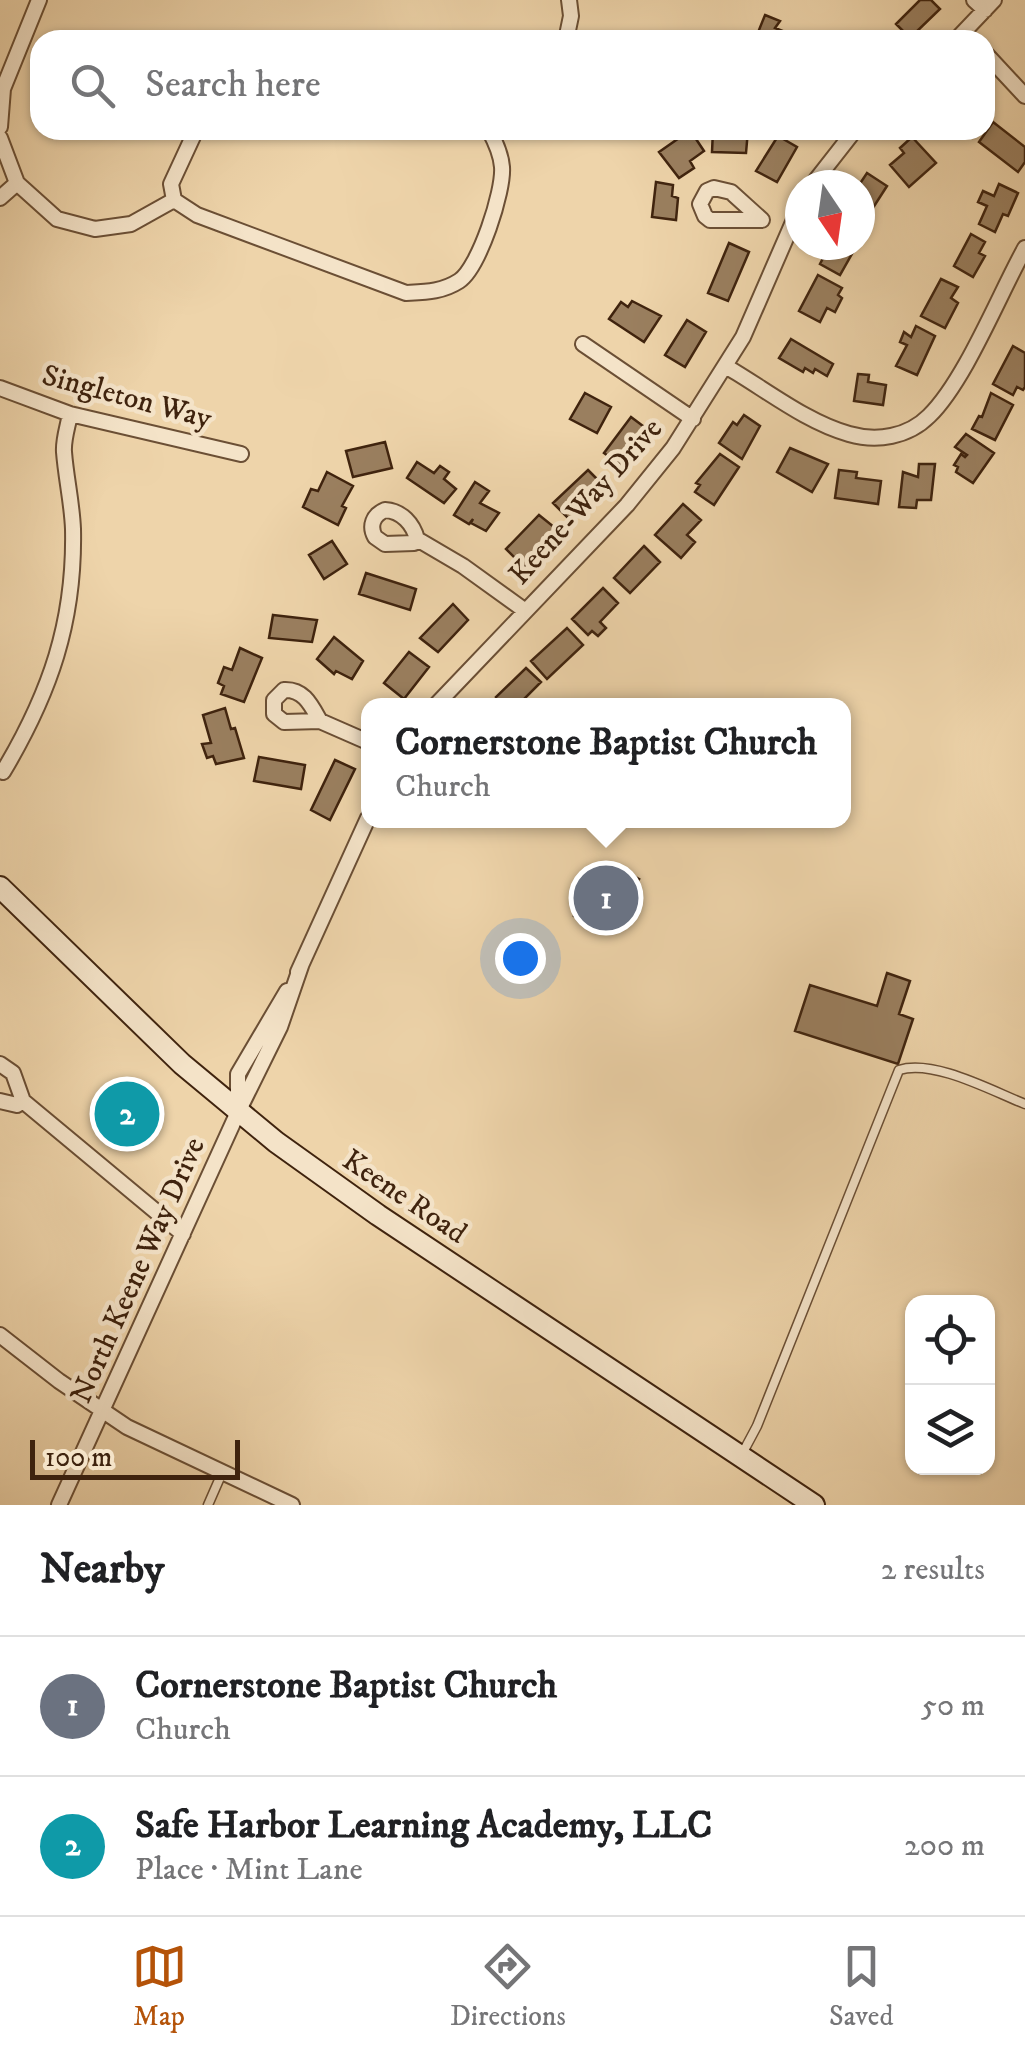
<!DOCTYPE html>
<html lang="en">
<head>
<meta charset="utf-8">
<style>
	body { margin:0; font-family:"IM FELL DW Pica",serif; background:#f6f6f6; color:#202124 }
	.controls { position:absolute; right:30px; bottom:30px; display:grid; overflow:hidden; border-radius:20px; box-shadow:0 2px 8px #0004 }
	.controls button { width:90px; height:90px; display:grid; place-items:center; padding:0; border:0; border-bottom:2px solid #e0e0e0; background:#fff; color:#202124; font:50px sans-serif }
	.compass { position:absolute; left:785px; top:170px; width:90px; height:90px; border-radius:50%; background:#fff; box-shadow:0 2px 8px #0004; rotate:167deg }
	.scale { position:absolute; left:30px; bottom:25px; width:210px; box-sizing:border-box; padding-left:10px; border:5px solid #3f230e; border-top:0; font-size:28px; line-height:35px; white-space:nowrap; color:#3f230e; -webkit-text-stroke:8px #f4e3c8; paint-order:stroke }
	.you { position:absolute; left:520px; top:958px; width:35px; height:35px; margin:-25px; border:8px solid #fff; border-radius:50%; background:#1a73e8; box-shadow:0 0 0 15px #1a73e833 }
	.badge { display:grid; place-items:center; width:65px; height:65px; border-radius:50%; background:#b45309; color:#fff; font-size:32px; font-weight:700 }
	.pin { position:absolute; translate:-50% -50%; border:5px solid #fff; box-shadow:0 2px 10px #0006 }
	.popup { position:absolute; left:361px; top:698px; width:490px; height:130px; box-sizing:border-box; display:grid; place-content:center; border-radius:20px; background:#fff; filter:drop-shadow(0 2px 8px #0005); font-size:32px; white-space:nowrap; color:#757577 }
	.popup b { font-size:38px; color:#202124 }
	.popup::after { content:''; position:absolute; left:50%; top:100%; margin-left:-20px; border:20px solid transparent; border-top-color:#fff }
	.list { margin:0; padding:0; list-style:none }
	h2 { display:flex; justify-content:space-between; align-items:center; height:130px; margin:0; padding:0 40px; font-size:42px }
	h2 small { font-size:32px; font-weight:400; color:#757577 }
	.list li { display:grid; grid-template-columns:65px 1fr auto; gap:30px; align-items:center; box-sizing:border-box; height:140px; padding:0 40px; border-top:2px solid #e0e0e0 }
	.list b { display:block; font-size:38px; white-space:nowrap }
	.list p { margin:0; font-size:32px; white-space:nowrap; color:#757577 }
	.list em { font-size:32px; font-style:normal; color:#757577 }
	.icon { flex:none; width:55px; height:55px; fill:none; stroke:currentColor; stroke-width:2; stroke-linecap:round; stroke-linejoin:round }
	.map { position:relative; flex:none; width:1025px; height:1505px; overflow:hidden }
	.search { position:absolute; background:#fff; box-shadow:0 2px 8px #0004; left:30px; right:30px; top:30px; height:110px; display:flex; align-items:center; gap:25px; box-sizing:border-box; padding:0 35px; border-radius:30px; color:#757577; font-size:38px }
	.sheet { height:410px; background:#fff }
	nav { display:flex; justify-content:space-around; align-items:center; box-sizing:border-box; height:140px; border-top:2px solid #e0e0e0; background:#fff; font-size:28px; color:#757577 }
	nav a { display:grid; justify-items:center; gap:5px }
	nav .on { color:#b45309 }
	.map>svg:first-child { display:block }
	.building { fill:#9a7f5f; stroke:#3f230e; stroke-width:2.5 }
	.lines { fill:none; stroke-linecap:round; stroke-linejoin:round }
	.service-casing { stroke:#6b4f35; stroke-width:11 }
	.minor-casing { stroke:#6b4f35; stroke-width:18 }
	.secondary-casing { stroke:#3f230e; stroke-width:24 }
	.service { stroke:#f4e3c8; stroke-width:8 }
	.minor { stroke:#f4e3c8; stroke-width:14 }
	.secondary { stroke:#f4e3c8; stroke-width:20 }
	.labels { text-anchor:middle; stroke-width:9; stroke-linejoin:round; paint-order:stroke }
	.street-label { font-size:30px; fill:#3f230e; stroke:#f4e3c8 }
</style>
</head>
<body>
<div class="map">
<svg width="1025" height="1505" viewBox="0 0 1025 1505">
	<rect width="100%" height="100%" fill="#eed4aa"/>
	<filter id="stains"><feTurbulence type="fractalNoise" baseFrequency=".002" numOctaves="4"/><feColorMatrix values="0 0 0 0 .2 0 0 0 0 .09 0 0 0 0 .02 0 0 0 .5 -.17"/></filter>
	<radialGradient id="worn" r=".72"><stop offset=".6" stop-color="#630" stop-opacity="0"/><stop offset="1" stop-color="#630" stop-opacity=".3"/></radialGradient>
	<!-- building -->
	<path class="building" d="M920,0H931L940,9L910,38L896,24Z
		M765,15L780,21L775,28L805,40H755Z
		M993,122L1025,147V162L1018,172L979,142Z
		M690,130L704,151L690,161L694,168L679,178L659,152L679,138L675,130Z
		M713,130H748L746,153L712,152Z
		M778,136L797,147L777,182L756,171Z
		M912,137L936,163L909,187L890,165L904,153L900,148Z
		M867,173L887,186L862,225L859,185Z
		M656,182L673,185L672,196L678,198L676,220L652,217Z
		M999,184L1018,193L1008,216L1003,214L995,232L979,224L987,206L978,202L983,191L994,196Z
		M971,234L985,242L979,253L985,256L973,277L954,266Z
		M729,243L749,252L728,301L708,293Z
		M830,245H857L840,275L820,264Z
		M818,275L842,288L838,295L842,298L835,312L827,308L820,322L799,311Z
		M941,279L958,287L951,298L958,303L945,328L921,316Z
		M632,301L661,316L644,342L609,319L621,302L628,307Z
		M687,320L706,332L685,367L665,355Z
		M916,326L935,336L917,375L896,366L907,345L900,342L904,332L911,337Z
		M791,339L833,364L827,376L815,369L813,373L805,368L803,372L779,358Z
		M1013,346L1025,353V387L1023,390L1017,387L1013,395L993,384Z
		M858,374L869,375L868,382L886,385L883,405L854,401Z
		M585,393L611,407L597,433L570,419Z
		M991,393L1013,405L995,440L972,429L979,416L982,417Z
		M744,415L760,426L742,459L719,443L733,422L737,425Z
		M631,417L647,429L621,466L604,453Z
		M966,434L994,453L973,483L956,472L958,467L954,465L961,454L965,457L967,455L955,447Z
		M385,442L392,468L353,477L346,451Z
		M790,448L828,464L812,492L777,472Z
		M720,454L739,467L714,505L695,492L700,485L696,483Z
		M417,462L434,473L440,466L449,472L444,479L456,489L444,503L407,478Z
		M919,464H935L931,500H917L916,508L899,507L903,472L918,477Z
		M588,470L604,486L570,520L553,503Z
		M839,470L857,472L856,478L881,481L878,504L835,498Z
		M327,472L353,486L342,506L346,508L338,525L303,507L311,489L318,491Z
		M475,482L489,491L480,503L499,513L486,531L471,523L473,519L469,524L454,515Z
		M683,504L701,520L687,535L695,542L681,558L655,535Z
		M539,515L559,531L524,567L506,549Z
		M332,541L347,564L324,579L309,555Z
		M644,546L660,562L630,593L614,578Z
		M366,573L416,589L410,610L359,594Z
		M603,588L618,603L600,622L606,628L598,636L592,631L588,635L572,619Z
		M453,604L468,620L438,652L420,638Z
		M273,615L317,620L312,642L269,638Z
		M567,628L583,645L547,679L531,661Z
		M334,637L363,661L352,679L336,671L334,674L317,659Z
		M240,648L262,658L244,702L221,694L224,686L218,683L224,667L232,670Z
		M409,652L429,667L404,699L384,683Z
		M526,668L541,682L523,700L528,706H504L496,697Z
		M225,708L231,729L235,728L244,758L216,764L213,756L207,758L202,744L211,743L203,715Z
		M259,757L305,765L301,789L254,781Z
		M335,760L355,769L330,820L311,810Z
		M614,864L639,879L596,932L574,916Z
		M887,973L910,981L899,1014L913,1019L898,1064L795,1031L810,985L877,1006Z
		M116,1085L159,1118L137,1145L124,1134L120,1140L103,1126L106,1120L95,1110Z"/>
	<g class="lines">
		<defs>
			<path id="service" d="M741,1456L757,1426L899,1070C934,1059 992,1091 1025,1104
				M208,1505L222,1473"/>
			<path id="minor" d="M974,0L985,10
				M566,40L571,16L569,0
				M956,40L994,0
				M985,53L1025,96
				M0,127L3,89L39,0
				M196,130L171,184L174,200L197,215L406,293C425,292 442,292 459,281C479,268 504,191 502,167C501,154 495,141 489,130
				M0,138L17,183L57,219L95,229L131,224L174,200
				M812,185L855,130
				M714,188L731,192L762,220H710L705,216L700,204L707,191Z
				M0,198L17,183
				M583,344L693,419
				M727,367C765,389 806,422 849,434C877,442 908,437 929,416C965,381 999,295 1025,248
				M0,388L70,414L241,454
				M385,510C402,511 413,524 417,539L414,543L385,544L375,537C369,526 373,515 385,510Z
				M417,539L463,566L524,610
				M435,706L627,505L673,448L743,337L800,206
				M320,721C311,705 304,689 284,690L274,700V714L284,722L320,721L368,742
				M3,772C50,693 75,622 73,529C72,503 66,478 64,452C63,440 68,426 70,414
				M298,972L368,818
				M0,1064L13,1073L23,1101L183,1234
				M0,1101L17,1105L23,1101
				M238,1111V1074L287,991
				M0,1335L59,1381L127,1427L292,1505
				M59,1505L238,1112L280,1027L302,963"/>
			<path id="secondary" d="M0,887L182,1064L276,1142L378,1215L814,1505"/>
		</defs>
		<!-- service casing -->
		<use href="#service" class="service-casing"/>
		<!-- minor casing -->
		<use href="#minor" class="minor-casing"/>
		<!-- secondary casing -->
		<use href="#secondary" class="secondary-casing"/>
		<!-- service -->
		<use href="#service" class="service"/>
		<!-- minor -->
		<use href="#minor" class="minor"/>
		<!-- secondary -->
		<use href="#secondary" class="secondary"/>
	</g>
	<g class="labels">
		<!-- street labels -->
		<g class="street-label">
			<text transform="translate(127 396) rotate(15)" y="10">Singleton Way</text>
			<text transform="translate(585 501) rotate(-48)" y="10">Keene-Way Drive</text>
			<text transform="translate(405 1196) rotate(34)" y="10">Keene Road</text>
			<text transform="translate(137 1270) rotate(-66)" y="10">North Keene Way Drive</text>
		</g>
	</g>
	<rect width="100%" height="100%" filter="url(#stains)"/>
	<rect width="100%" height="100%" fill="url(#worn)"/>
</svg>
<div class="controls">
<button><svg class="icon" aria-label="locate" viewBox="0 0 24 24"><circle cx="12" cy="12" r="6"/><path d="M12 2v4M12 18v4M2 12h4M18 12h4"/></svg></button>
<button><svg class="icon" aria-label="layers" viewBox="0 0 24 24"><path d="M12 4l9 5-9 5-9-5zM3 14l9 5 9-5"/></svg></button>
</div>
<svg class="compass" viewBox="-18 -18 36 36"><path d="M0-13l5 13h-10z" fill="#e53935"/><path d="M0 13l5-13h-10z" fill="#757577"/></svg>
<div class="scale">100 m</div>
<div class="you"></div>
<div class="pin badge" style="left:606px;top:898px;background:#6b7280">1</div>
<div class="popup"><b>Cornerstone Baptist Church</b>Church</div>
<div class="pin badge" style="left:127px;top:1114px;background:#0f9aa8">2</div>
<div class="search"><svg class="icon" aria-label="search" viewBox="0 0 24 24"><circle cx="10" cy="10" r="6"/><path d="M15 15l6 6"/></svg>Search here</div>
</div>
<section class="sheet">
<h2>Nearby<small>2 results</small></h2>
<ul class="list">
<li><span class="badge" style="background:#6b7280">1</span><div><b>Cornerstone Baptist Church</b><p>Church</p></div><em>50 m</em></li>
<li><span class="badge" style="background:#0f9aa8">2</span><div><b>Safe Harbor Learning Academy, LLC</b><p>Place · Mint Lane</p></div><em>200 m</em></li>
</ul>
</section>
<nav>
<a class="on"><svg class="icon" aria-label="map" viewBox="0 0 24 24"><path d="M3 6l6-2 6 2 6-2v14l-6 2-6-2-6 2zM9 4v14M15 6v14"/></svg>Map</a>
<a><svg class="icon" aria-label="directions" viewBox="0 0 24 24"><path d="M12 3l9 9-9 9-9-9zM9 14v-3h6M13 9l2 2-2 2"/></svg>Directions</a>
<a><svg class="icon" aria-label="saved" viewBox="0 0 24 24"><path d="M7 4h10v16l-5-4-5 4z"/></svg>Saved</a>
</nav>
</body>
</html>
